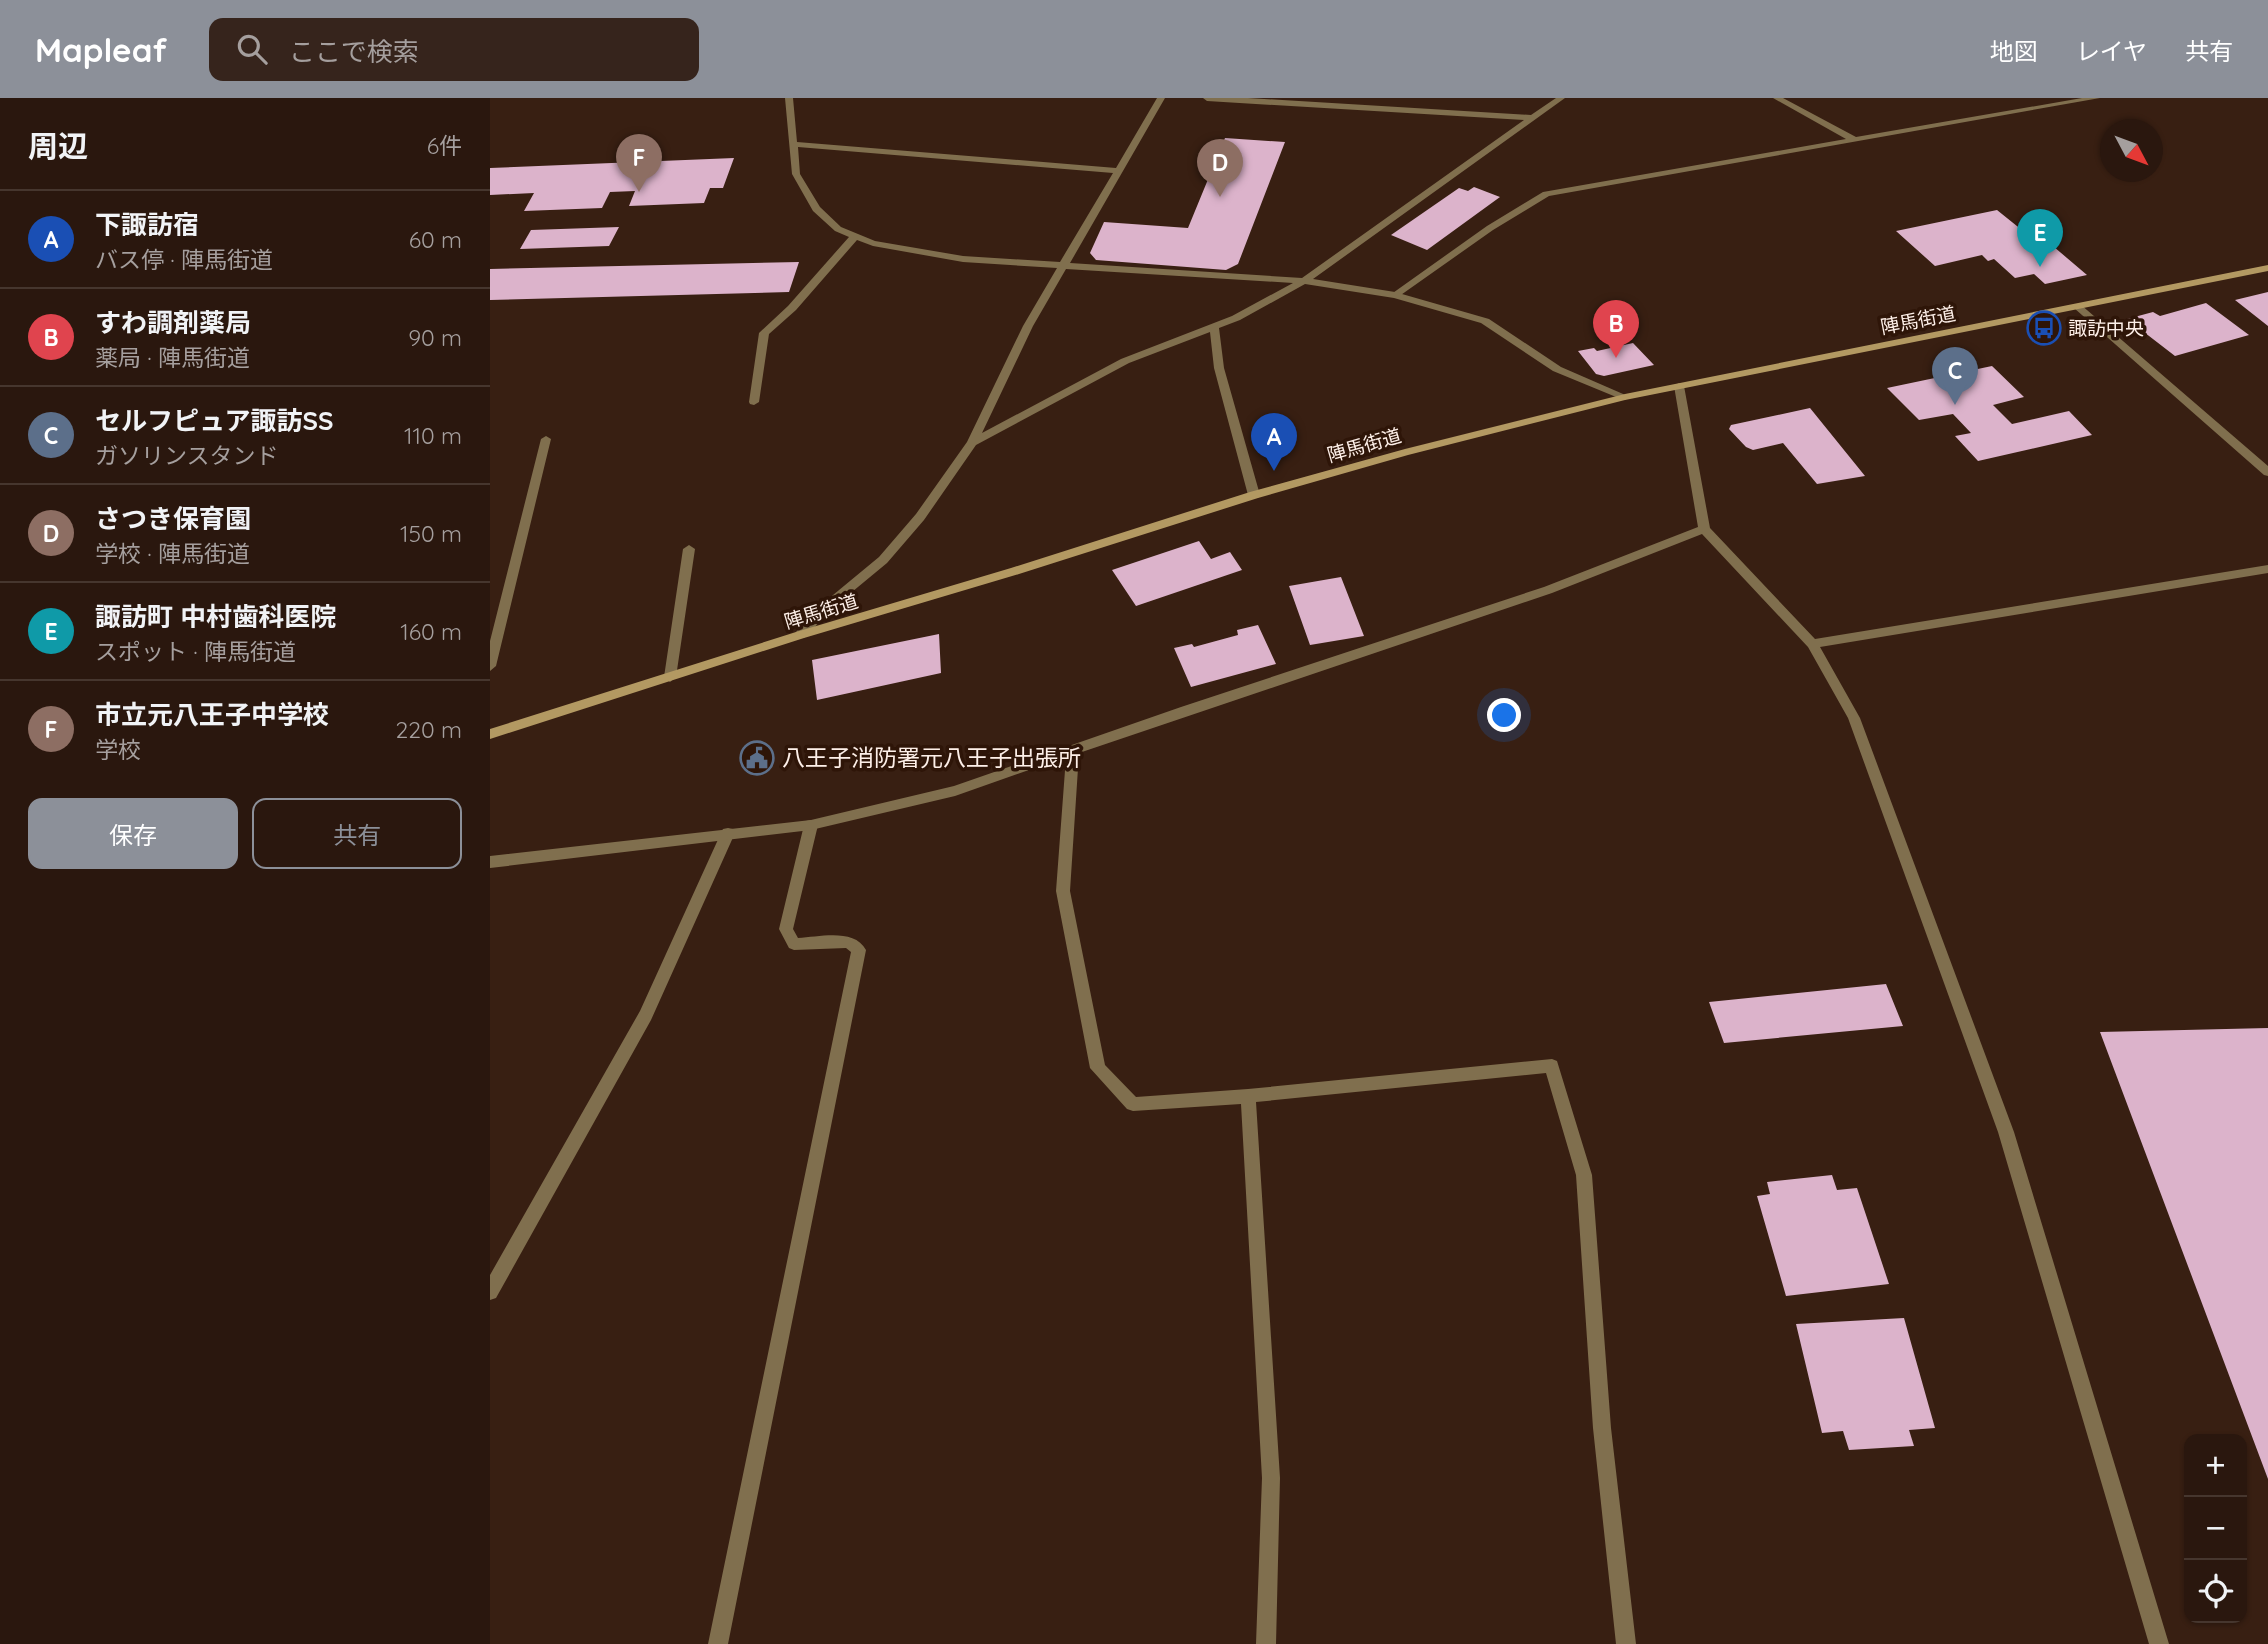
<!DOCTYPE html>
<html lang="ja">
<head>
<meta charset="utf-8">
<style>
	body { margin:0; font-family:Quicksand,"Noto Sans JP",sans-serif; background:#36241c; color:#f1f3f6 }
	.controls { position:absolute; right:21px; bottom:21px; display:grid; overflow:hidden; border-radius:14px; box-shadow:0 2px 5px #0004 }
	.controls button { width:63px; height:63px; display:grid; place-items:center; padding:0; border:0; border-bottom:2px solid #46362e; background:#2a170e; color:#f1f3f6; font:35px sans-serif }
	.compass { position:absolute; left:1610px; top:21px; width:63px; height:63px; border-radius:50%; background:#2a170e; box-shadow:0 2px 5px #0004; rotate:131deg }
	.you { position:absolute; left:1015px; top:618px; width:24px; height:24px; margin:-18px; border:5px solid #fff; border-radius:50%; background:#1a73e8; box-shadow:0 0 0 10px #1a73e833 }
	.badge { display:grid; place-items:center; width:46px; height:46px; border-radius:50%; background:#8c9099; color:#fff; font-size:23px; font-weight:700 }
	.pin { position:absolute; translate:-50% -58px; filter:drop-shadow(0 2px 4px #0008) }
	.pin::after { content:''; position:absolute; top:37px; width:24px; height:21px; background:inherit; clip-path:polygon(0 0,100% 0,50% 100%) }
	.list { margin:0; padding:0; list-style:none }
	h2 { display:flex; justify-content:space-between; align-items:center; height:91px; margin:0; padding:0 28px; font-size:30px }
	h2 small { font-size:23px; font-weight:400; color:#a59f9e }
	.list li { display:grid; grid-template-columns:46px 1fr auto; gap:21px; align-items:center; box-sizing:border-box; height:98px; padding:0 28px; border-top:2px solid #46362e }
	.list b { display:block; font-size:26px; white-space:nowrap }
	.list p { margin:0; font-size:23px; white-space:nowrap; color:#a59f9e }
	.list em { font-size:23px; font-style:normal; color:#a59f9e }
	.actions { display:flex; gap:14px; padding:21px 28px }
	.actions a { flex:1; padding:16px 0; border:2px solid #8c9099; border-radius:14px; text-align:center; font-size:24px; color:#8c9099 }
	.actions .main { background:#8c9099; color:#fff }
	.icon { flex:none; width:38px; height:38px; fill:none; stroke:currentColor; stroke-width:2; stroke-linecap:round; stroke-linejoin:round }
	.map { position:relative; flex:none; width:1778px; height:1546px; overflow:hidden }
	header { display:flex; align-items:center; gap:42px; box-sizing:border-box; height:98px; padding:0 35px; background:#8c9099; color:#fff }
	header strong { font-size:33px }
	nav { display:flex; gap:38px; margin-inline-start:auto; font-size:24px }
	.search { width:490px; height:63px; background:#36241c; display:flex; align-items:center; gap:18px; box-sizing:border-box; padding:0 24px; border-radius:14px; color:#a59f9e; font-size:26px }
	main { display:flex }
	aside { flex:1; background:#2a170e }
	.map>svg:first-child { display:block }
	.building { fill:#dcb3cb }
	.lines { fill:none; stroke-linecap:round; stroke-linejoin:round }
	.service { fill:#806f4e; fill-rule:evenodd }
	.minor { fill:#806f4e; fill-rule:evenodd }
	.secondary { fill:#b39962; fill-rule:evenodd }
	.labels { text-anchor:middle; stroke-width:7; stroke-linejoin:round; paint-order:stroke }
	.far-street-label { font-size:19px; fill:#fdefe8; stroke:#2e1508 }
	.far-poi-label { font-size:19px; fill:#fdefe8; stroke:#2e1508; text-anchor:start }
	.poi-label { font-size:23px; fill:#fdefe8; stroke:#2e1508; text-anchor:start }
</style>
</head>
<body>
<header>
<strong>Mapleaf</strong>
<div class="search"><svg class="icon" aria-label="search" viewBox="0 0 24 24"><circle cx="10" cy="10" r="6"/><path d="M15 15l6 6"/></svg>ここで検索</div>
<nav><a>地図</a><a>レイヤ</a><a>共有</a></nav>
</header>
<main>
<aside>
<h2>周辺<small>6件</small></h2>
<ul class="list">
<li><span class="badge" style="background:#1a4fb4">A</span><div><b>下諏訪宿</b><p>バス停 · 陣馬街道</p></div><em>60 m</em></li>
<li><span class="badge" style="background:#e0444e">B</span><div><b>すわ調剤薬局</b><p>薬局 · 陣馬街道</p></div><em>90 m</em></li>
<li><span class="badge" style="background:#5c6f8a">C</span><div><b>セルフピュア諏訪SS</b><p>ガソリンスタンド</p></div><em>110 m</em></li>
<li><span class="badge" style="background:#8d6e63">D</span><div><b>さつき保育園</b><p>学校 · 陣馬街道</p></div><em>150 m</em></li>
<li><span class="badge" style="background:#0f9aa8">E</span><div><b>諏訪町 中村歯科医院</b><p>スポット · 陣馬街道</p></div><em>160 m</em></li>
<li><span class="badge" style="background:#8d6e63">F</span><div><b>市立元八王子中学校</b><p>学校</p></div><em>220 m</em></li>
</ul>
<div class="actions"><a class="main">保存</a><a>共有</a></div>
</aside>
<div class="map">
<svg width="1778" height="1546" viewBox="0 0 1778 1546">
	<rect width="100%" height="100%" fill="#381f12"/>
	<!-- building -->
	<path class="building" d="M735,40L795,44L748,166L736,172L606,162L600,155L614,124L698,130Z
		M244,60L233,90H220L214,105L139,108L145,93L120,94L112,110L34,113L44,95L0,97V70Z
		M984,89L1010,99L937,152L901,137L969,90L978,93Z
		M1507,112L1548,145L1557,143L1597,177L1555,186L1544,176L1525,180L1504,161L1498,163L1492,157L1445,168L1406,133Z
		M129,129L119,148L30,151L41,132Z
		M309,164L299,194L0,202V171Z
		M1778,194V228L1745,202Z
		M1716,205L1759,237L1685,258L1637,221L1663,214L1670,218Z
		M1143,245L1164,267L1114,278L1106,276L1088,253L1104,250L1107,253Z
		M1502,268L1534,299L1503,307L1522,326L1579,313L1602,337L1488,363L1465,338L1481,335L1463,316L1429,322L1397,290Z
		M1320,310L1375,378L1327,386L1293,345L1263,352L1256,349L1239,331L1241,327Z
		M709,443L721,461L740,454L752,472L646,508L622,472Z
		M851,479L874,538L820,547L799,488Z
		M768,527L786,566L701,589L684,550L702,546L704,549L748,537L747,532Z
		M449,536L451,575L327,602L322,562Z
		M1396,886L1413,928L1234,945L1219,904Z
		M1778,930V1381L1610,934Z
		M1342,1077L1347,1092L1367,1090L1399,1186L1296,1198L1267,1098L1280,1096L1277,1084Z
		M1414,1220L1445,1330L1419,1332L1424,1348L1359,1352L1353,1333L1332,1335L1306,1226Z"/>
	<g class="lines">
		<!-- service -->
		<path class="service" d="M1283,0H1293L1366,39L1592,0H1610L1059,98L1003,132L908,199L900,197L997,128L1053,94L1356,41Z
			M321,722L326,723L328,727L303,831L308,840C330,839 364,830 376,852L238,1546H218L361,854L356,850L304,852L299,850L289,831L314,727L316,723Z
			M238,730L243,731L245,735L161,922L6,1200L0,1202V1177L150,913L231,735L233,731Z"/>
		<!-- minor -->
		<path class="minor" d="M295,0H303L307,44L626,70L667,0H675L580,165L812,180L1034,22L717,3L713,0H758L1041,17L1066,0H1075L823,181L905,194L999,221L1071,269L1140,299L1135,302L1131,301L1063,273L991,225L904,200L815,186L750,222L729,230L734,270L770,397L768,400H760L758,397L724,270L720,234L639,265L486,347L434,422L397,465L345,508L314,540H306L304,537L306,534L337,502L389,459L426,416L477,344L533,228L567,170L473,164L383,148L367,142L306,212L279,236L269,304L264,307L260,306L259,304L269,235L298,208L359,139L345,133L323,113L302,76ZM308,49L623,75L570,164L473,158L385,143L351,129L330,109L310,76ZM576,171L803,185L742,218L631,261L492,335L543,228Z
			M1584,206H1590L1778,368V378L1774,377L1584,210Z
			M1189,285L1194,288L1220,430L1325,541L1778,467V475L1330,549L1370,620L1524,1034L1679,1546H1659L1508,1034L1358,620L1318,549L1212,436L1062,495L589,655L580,793L615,967L646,999L758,991L1062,961L1067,963L1102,1077L1121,1330L1146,1546H1126L1103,1330L1086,1077L1056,975L766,1004L790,1380L786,1546H766L772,1380L751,1006L643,1013L637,1011L600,970L566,793L576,659L465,698L321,732L0,770V758L321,722L464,688L691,609L1054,489L1208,429L1184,288Z
			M56,338L61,341L6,568L0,573V543L51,341Z
			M199,447L205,451L186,579L180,584L174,579L193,451Z"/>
		<!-- secondary -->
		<path class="secondary" d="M1778,167V173L1135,302L918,357L768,400L529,476L314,540L0,641V631L306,534L521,470L760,394L915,351L1135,296Z"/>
	</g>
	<!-- icons -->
	<defs>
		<symbol id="bus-ring" viewBox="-11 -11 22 22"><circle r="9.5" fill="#2e1508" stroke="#1a4fb4" stroke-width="1.5"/><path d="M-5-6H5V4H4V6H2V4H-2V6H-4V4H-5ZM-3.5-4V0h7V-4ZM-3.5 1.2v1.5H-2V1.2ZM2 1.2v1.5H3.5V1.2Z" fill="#1a4fb4"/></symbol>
		<symbol id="civic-ring" viewBox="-11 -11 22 22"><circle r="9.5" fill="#2e1508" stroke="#5c6f8a" stroke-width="1.5"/><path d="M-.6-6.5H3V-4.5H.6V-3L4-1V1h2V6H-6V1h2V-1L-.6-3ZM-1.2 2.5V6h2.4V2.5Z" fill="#5c6f8a"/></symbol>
	</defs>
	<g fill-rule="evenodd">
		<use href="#bus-ring" x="1535" y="211" width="38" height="38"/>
		<use href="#civic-ring" x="248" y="641" width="38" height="38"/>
	</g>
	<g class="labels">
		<!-- far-street labels -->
		<g class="far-street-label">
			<text transform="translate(1428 222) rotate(-11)" y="7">陣馬街道</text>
			<text transform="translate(874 347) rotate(-16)" y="7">陣馬街道</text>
			<text transform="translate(331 513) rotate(-17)" y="7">陣馬街道</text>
		</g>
		<!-- far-poi labels -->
		<g class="far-poi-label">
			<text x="1578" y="237">諏訪中央</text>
		</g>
		<!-- poi labels -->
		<g class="poi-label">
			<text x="292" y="668">八王子消防署元八王子出張所</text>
		</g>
	</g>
</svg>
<div class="controls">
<button>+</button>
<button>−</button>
<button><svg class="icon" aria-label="locate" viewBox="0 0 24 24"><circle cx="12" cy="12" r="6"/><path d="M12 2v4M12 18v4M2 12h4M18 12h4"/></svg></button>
</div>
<svg class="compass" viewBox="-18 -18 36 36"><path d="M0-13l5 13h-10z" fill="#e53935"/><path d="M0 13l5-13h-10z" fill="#a59f9e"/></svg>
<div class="you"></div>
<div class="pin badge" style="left:784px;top:373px;background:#1a4fb4">A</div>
<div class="pin badge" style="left:1126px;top:260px;background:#e0444e">B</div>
<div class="pin badge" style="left:1465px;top:307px;background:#5c6f8a">C</div>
<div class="pin badge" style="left:730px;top:99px;background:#8d6e63">D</div>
<div class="pin badge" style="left:1550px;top:169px;background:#0f9aa8">E</div>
<div class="pin badge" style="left:149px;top:94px;background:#8d6e63">F</div>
</div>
</main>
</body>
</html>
